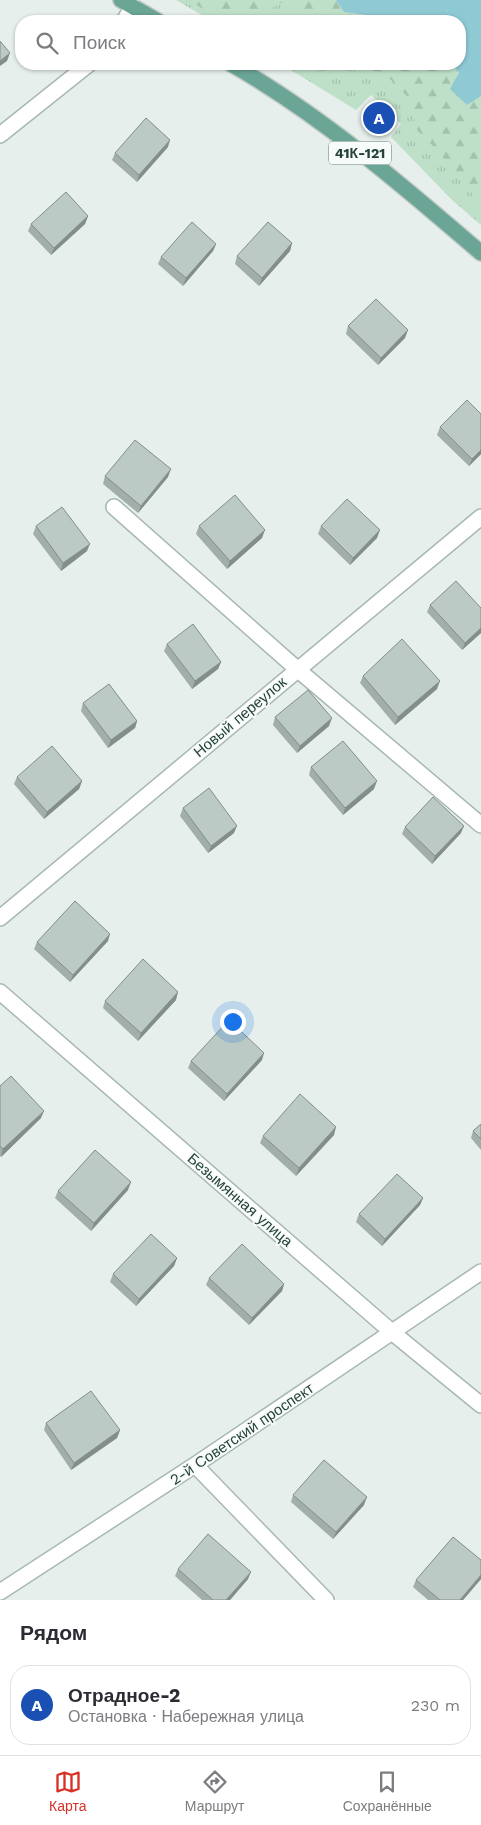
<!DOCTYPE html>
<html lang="ru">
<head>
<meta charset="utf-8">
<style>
	body { margin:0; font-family:"Work Sans",sans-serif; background:#f7f7f7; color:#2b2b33 }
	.you { position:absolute; left:232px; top:1021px; width:18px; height:18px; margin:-12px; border:4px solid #fff; border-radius:50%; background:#1a73e8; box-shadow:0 0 0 8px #1a73e833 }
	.badge { display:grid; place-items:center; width:32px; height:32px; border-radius:50%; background:#d93025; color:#fff; font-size:16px; font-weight:700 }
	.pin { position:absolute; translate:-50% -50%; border:2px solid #fff; box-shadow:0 1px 5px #0006 }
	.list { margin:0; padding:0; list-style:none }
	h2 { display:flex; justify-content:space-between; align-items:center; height:65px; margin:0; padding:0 20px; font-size:21px }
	h2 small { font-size:16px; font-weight:400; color:#7c7c81 }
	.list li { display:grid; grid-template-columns:32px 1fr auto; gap:15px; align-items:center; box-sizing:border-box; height:80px; margin:0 10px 10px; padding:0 10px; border:1px solid #e1e1e2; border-radius:20px }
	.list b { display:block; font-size:19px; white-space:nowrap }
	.list p { margin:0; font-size:16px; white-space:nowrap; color:#7c7c81 }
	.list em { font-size:16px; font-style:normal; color:#7c7c81 }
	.icon { flex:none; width:28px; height:28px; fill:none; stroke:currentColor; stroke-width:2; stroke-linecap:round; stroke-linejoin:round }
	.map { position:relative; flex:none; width:481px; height:1600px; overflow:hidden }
	.search { position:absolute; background:#fff; box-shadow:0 1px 4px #0004; left:15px; right:15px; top:15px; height:55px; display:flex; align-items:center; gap:12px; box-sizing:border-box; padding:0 18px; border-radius:20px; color:#7c7c81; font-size:19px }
	.sheet { height:155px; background:#fff }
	nav { display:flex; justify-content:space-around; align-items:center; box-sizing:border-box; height:70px; border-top:1px solid #e1e1e2; background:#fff; font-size:14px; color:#7c7c81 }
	nav a { display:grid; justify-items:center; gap:2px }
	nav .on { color:#d93025 }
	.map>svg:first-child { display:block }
	.grass { fill:url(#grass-tufts) }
	.forest { fill:url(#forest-firs) }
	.water { fill:#8ec9d4 }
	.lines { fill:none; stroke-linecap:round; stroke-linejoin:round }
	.service-casing { stroke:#a8b8b2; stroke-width:18 }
	.minor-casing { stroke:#a8b8b2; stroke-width:18 }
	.primary-casing { stroke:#c2cac8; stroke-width:18 }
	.service { stroke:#fff; stroke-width:15 }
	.minor { stroke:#fff; stroke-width:15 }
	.primary { stroke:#6aa596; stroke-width:15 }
	.wall { fill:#a1aea9 }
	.shaded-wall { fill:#838d89 }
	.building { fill:#bbcac4; stroke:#838d89 }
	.labels { text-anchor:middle; stroke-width:4; stroke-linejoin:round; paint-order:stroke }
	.shield { fill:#f7fbf9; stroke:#637a73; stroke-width:1 }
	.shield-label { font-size:14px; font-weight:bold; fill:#24423a }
	.street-label { font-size:15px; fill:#24423a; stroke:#f7fbf9 }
</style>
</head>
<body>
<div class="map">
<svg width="481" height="1600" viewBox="0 0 481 1600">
	<defs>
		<pattern id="grass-tufts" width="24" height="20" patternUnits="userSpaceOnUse" patternTransform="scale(1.25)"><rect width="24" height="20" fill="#bfe0c8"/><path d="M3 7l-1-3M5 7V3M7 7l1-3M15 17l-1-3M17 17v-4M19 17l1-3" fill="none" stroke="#a4c1ad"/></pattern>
		<pattern id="forest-firs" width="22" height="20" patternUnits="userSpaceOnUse" patternTransform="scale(1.25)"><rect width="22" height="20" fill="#bfe0c8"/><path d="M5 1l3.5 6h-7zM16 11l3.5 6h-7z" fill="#a4c1ad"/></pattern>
	</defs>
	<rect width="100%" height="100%" fill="#e6efeb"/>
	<!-- grass -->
	<path class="grass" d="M176,0H336L344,12L381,21H212Z
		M281,64H452L467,105L481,96V225L452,200L391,137L401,124L371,95L356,110Z"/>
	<!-- forest -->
	<path class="forest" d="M188,0H336L344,12L373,16L381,21H305L283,2L268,10L262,21H224Z
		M343,64H452L459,73L450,89L467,105L481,96V200L474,196L456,176L440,153L417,130L409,98L385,74Z"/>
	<!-- water -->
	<path class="water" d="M336,0H481V96L467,105L450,89L459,73L452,64H460V21H381L373,16L344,12Z"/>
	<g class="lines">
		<defs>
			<path id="service" d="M114,507L297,669L481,825"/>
			<path id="minor" d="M124,21L133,6
				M0,135L89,64
				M0,918L481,517
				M0,992L393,1333L481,1405
				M195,1465L326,1600
				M0,1592L195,1465L481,1272"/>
			<path id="primary" d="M121,0L158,21
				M231,64C322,116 402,185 481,253"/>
		</defs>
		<!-- service casing -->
		<use href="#service" class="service-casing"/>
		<!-- minor casing -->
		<use href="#minor" class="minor-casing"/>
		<!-- primary casing -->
		<use href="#primary" class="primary-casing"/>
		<!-- service -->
		<use href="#service" class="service"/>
		<!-- minor -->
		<use href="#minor" class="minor"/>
		<!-- primary -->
		<use href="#primary" class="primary"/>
	</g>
	<!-- wall -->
	<path class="wall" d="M168,147L137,182L112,160L115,153Z
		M88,216L85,224L51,255L28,231L31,224Z
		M292,243L290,251L259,286L235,264L237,256Z
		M216,244L213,251L183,286L158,264L161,257Z
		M348,326L405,338L378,365L346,334Z
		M440,427L481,454L469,466L437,435Z
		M105,476L168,477L138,513L103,484Z
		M36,526L87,551L61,571L33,534Z
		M199,526L262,538L227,569L196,534Z
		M321,526L377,538L350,565L318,534Z
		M430,605L481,608V633L462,650L427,612Z
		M167,644L221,662L218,669L192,689L164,651Z
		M363,676L437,689L395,725L360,683Z
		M83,703L137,721L135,728L108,748L81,711Z
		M275,717L329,726L297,753L273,725Z
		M311,767L374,789L343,815L309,775Z
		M17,777L82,781L79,789L44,819L14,784Z
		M183,808L234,833L208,853L180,816Z
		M405,827L461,833L432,864L402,834Z
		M108,941L70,982L34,949L37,942Z
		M176,1000L138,1041L103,1008L105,1001Z
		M262,1060L224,1101L188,1068L191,1061Z
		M0,1086L41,1118L1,1157L0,1156Z
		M481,1124V1150L471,1138L473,1131Z
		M334,1135L296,1176L260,1143L263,1136Z
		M128,1190L91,1231L55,1198L58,1191Z
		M423,1198L420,1205L382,1246L356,1222L359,1214Z
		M177,1258L174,1266L136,1306L110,1282L113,1274Z
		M209,1278L284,1284L282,1291L249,1325L206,1285Z
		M46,1423L120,1430L117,1438L71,1470L44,1430Z
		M293,1495L364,1505L333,1539L291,1502Z
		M178,1569L248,1579L230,1600H202L175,1576Z
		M481,1579L463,1600H428L413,1587L416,1580Z"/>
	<!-- shaded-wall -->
	<path class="shaded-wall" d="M10,53L7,61L0,66V61Z
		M170,140L168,147L137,182L139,175Z
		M88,216L85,224L51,255L54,248Z
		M292,243L290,251L259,286L262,278Z
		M216,244L213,251L183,286L186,278Z
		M408,330L405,338L378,365L381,358Z
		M481,450V454L469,466L472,459Z
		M171,469L168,477L138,513L141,506Z
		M265,530L262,538L227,569L230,561Z
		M380,530L377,538L350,565L353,558Z
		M90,544L87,551L61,571L63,563Z
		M481,628V633L462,650L465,643Z
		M221,662L218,669L192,689L195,681Z
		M440,681L437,689L395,725L398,717Z
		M332,718L329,726L297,753L300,746Z
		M137,721L135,728L108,748L111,740Z
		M82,781L79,789L44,819L47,812Z
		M377,781L374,789L343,815L345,808Z
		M237,826L234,833L208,853L211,846Z
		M464,826L461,833L432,864L435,856Z
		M110,934L108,941L70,982L73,975Z
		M178,992L176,1000L138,1041L141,1033Z
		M264,1053L262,1060L224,1101L227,1094Z
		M44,1111L41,1118L1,1157L3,1149Z
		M336,1127L334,1135L296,1176L299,1168Z
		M131,1182L128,1190L91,1231L94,1223Z
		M423,1198L420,1205L382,1246L385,1239Z
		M177,1258L174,1266L136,1306L139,1299Z
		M284,1284L282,1291L249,1325L252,1318Z
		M120,1430L117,1438L71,1470L74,1463Z
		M367,1497L364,1505L333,1539L336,1532Z
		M251,1572L248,1579L230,1600H226Z
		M481,1575V1579L463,1600H460Z"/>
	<!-- building -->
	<path class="building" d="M0,41L10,53L0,61Z
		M146,118L170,140L139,175L115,153Z
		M66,192L88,216L54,248L31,224Z
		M192,222L216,244L186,278L161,257Z
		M268,222L292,243L262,278L237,256Z
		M376,299L408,330L381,358L348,326Z
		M467,400L481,414V450L472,459L440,427Z
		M135,440L171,469L141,506L105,476Z
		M235,495L265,530L230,561L199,526Z
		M347,499L380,530L353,558L321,526Z
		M62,507L90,544L63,563L36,526Z
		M456,581L481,608V628L465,643L430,605Z
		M193,624L221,662L195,681L167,644Z
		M402,639L440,681L398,717L363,676Z
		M109,684L137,721L111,740L83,703Z
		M308,690L332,718L300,746L275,717Z
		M343,741L377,781L345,808L311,767Z
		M52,746L82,781L47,812L17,777Z
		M209,788L237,826L211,846L183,808Z
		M433,797L464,826L435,856L405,827Z
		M75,901L110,934L73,975L37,942Z
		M143,959L178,992L141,1033L105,1001Z
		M229,1020L264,1053L227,1094L191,1061Z
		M11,1076L44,1111L3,1149L0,1146V1086Z
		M300,1094L336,1127L299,1168L263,1136Z
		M481,1124V1139L473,1131Z
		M95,1150L131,1182L94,1223L58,1191Z
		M397,1174L423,1198L385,1239L359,1214Z
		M151,1234L177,1258L139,1299L113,1274Z
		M242,1244L284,1284L252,1318L209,1278Z
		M91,1391L120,1430L74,1463L46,1423Z
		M324,1460L367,1497L336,1532L293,1495Z
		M208,1534L251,1572L226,1600H213L178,1569Z
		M453,1537L481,1560V1575L460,1600H440L416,1580Z"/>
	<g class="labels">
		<!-- shield labels -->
		<rect class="shield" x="329" y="141.5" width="62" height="23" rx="4"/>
		<g class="shield-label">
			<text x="360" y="158">41К-121</text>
		</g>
		<!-- street labels -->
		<g class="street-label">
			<text transform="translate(240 717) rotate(-40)" y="5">Новый переулок</text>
			<text transform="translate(240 1200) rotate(41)" y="5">Безымянная улица</text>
			<text transform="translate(242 1434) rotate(-34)" y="5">2-й Советский проспект</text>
		</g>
	</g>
</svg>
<div class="you"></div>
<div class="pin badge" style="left:379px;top:118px;background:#1a4fb4">A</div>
<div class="search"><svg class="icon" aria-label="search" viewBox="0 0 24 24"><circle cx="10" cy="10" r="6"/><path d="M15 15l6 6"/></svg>Поиск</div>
</div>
<section class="sheet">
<h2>Рядом<small></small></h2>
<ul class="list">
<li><span class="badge" style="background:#1a4fb4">A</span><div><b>Отрадное-2</b><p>Остановка · Набережная улица</p></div><em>230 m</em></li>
</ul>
</section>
<nav>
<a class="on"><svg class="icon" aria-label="map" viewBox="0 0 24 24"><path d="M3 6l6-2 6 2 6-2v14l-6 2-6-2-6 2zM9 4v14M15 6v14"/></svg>Карта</a>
<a><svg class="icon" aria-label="directions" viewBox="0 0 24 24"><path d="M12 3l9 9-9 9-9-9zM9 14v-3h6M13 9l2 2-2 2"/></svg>Маршрут</a>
<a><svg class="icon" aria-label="saved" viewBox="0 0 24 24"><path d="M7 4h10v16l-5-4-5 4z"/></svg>Сохранённые</a>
</nav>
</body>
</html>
